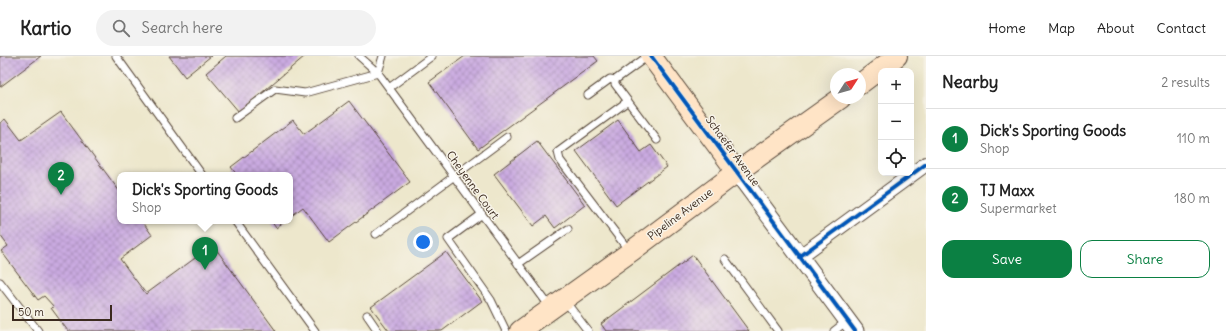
<!DOCTYPE html>
<html lang="en">
<head>
<meta charset="utf-8">
<style>
	body { margin:0; font-family:Delius,sans-serif; background:#f2f2f2; color:#222 }
	.controls { position:absolute; right:12px; top:12px; display:grid; overflow:hidden; border-radius:8px; box-shadow:0 4px 16px #0002 }
	.controls button { width:36px; height:36px; display:grid; place-items:center; padding:0; border:0; border-bottom:1px solid #e0e0e0; background:#fff; color:#222; font:20px sans-serif }
	.compass { position:absolute; left:830px; top:12px; width:36px; height:36px; border-radius:50%; background:#fff; box-shadow:0 4px 16px #0002; rotate:54deg }
	.scale { position:absolute; left:12px; bottom:10px; width:100px; box-sizing:border-box; padding-left:4px; border:2px solid #3b2a1e; border-top:0; font-size:11px; line-height:14px; white-space:nowrap; color:#3b2a1e; -webkit-text-stroke:3px #f7f3e8; paint-order:stroke }
	.you { position:absolute; left:423px; top:186px; width:14px; height:14px; margin:-10px; border:3px solid #fff; border-radius:50%; background:#1a73e8; box-shadow:0 0 0 6px #1a73e833 }
	.badge { display:grid; place-items:center; width:26px; height:26px; border-radius:50%; background:#0b8043; color:#fff; font-size:13px; font-weight:700 }
	.pin { position:absolute; translate:-50% -33px; filter:drop-shadow(0 1px 2px #0008) }
	.pin::after { content:''; position:absolute; top:21px; width:14px; height:12px; background:inherit; clip-path:polygon(0 0,100% 0,50% 100%) }
	.popup { position:absolute; left:117px; top:116px; width:176px; height:52px; box-sizing:border-box; display:grid; place-content:center; border-radius:8px; background:#fff; filter:drop-shadow(0 1px 3px #0005); font-size:13px; white-space:nowrap; color:#767676 }
	.popup b { font-size:15px; color:#222 }
	.popup::after { content:''; position:absolute; left:50%; top:100%; margin-left:-8px; border:8px solid transparent; border-top-color:#fff }
	.list { margin:0; padding:0; list-style:none }
	h2 { display:flex; justify-content:space-between; align-items:center; height:52px; margin:0; padding:0 16px; font-size:17px }
	h2 small { font-size:13px; font-weight:400; color:#767676 }
	.list li { display:grid; grid-template-columns:26px 1fr auto; gap:12px; align-items:center; box-sizing:border-box; height:60px; padding:0 16px; border-top:1px solid #e0e0e0 }
	.list b { display:block; font-size:15px; white-space:nowrap }
	.list p { margin:0; font-size:13px; white-space:nowrap; color:#767676 }
	.list em { font-size:13px; font-style:normal; color:#767676 }
	.actions { display:flex; gap:8px; padding:12px 16px }
	.actions a { flex:1; padding:9px 0; border:1px solid #0b8043; border-radius:12px; text-align:center; font-size:14px; color:#0b8043 }
	.actions .main { background:#0b8043; color:#fff }
	.icon { flex:none; width:22px; height:22px; fill:none; stroke:currentColor; stroke-width:2; stroke-linecap:round; stroke-linejoin:round }
	.map { position:relative; flex:none; width:926px; height:275px; overflow:hidden }
	header { display:flex; align-items:center; gap:24px; box-sizing:border-box; height:56px; padding:0 20px; background:#fff; border-bottom:1px solid #e0e0e0 }
	header strong { font-size:19px }
	nav { display:flex; gap:22px; margin-inline-start:auto; font-size:14px }
	.search { width:280px; height:36px; background:#f2f2f2; display:flex; align-items:center; gap:10px; box-sizing:border-box; padding:0 14px; border-radius:22px; color:#767676; font-size:15px }
	main { display:flex }
	aside { flex:1; background:#fff }
	.map>svg:first-child { display:block }
	.building { fill:url(#building-cross-hatch) }
	.lines { fill:none; stroke-linecap:round; stroke-linejoin:round }
	.service-casing { stroke:#564638; stroke-width:9 }
	.minor-casing { stroke:#564638; stroke-width:16 }
	.tertiary-casing { stroke:#564638; stroke-width:19 }
	.secondary-casing { stroke:#564638; stroke-width:22 }
	.service { stroke:#fff; stroke-width:7 }
	.minor { stroke:#fff; stroke-width:14 }
	.tertiary { stroke:#fff; stroke-width:17 }
	.secondary { stroke:#ffe4c6; stroke-width:20 }
	.cycleway-casing { stroke:#f7f3e8; stroke-width:6 }
	.cycleway { stroke:#0057b8; stroke-width:4 }
	.labels { text-anchor:middle; stroke-width:3; stroke-linejoin:round; paint-order:stroke }
	.street-label { font-size:11px; fill:#3b2a1e; stroke:#f7f3e8 }
</style>
</head>
<body>
<header>
<strong>Kartio</strong>
<div class="search"><svg class="icon" aria-label="search" viewBox="0 0 24 24"><circle cx="10" cy="10" r="6"/><path d="M15 15l6 6"/></svg>Search here</div>
<nav><a>Home</a><a>Map</a><a>About</a><a>Contact</a></nav>
</header>
<main>
<div class="map">
<svg width="926" height="275" viewBox="0 0 926 275">
	<defs>
		<pattern id="building-cross-hatch" width="8" height="8" patternUnits="userSpaceOnUse"><rect width="8" height="8" fill="#caaae1"/><path d="M0 0l8 8M0 8l8-8" fill="none" stroke="#a58bb6"/></pattern>
	</defs>
	<rect width="100%" height="100%" fill="#f7f3e8"/>
	<filter id="ink" filterUnits="userSpaceOnUse"><feTurbulence type="fractalNoise" baseFrequency=".025" numOctaves="2"/><feDisplacementMap in="SourceGraphic" scale="8" xChannelSelector="R" yChannelSelector="G"/><feConvolveMatrix kernelMatrix="1 2 1 2 8 2 1 2 1" color-interpolation-filters="sRGB"/></filter>
	<filter id="wash" filterUnits="userSpaceOnUse"><feTurbulence type="fractalNoise" baseFrequency=".012" numOctaves="4" result="noise"/><feDisplacementMap in="SourceGraphic" scale="16" xChannelSelector="R" yChannelSelector="G"/><feGaussianBlur stdDeviation="0.9" result="paint"/><feColorMatrix in="noise" values="0 0 0 0 0 0 0 0 0 0 0 0 0 0 0 0 0 1.4 0 .05"/><feComposite in="paint" operator="in"/></filter>
	<g filter="url(#wash)">
		<rect width="100%" height="100%" fill="#ede7cc"/>
		<g id="blocks">
			<!-- building -->
			<path class="building" d="M0,0H41L0,31Z
				M169,0H211L185,21Z
				M226,0H305L239,56L206,17Z
				M465,0H594L598,5L478,93L429,26Z
				M349,45L410,126L329,186L303,151L290,161V119H237L231,111L293,64L304,78Z
				M61,56L120,136V165H142L152,179L120,203L146,238L213,189L276,275H68L51,252L54,251L44,240L38,244L1,195L8,190L0,179V67L5,63L21,84Z
				M618,64L641,96L651,89L667,111L616,149L576,95Z
				M537,85L585,149L555,172L546,160L533,170L494,118Z
				M271,165H285L276,172Z
				M446,196L482,245L442,275H389L371,251Z
				M693,199L749,275H606L601,268Z"/>
		</g>
	</g>
	<g filter="url(#ink)">
		<use href="#blocks" fill-opacity="0" stroke="#564638" stroke-width="1"/>
		<g class="lines">
			<defs>
				<path id="service" d="M116,0L202,119
					M359,0L378,17L550,251
					M648,0L615,24V28L657,84
					M378,17L383,0
					M389,32L432,0
					M588,39L610,23L615,24
					M628,45L558,96L560,104L630,196
					M235,62L275,33L305,37L378,17
					M482,158L448,183L491,244L506,275
					M235,165L315,275
					M376,178L507,81
					M725,203L778,275
					M518,208L568,173
					M0,226L38,275
					M565,245L588,275
					M367,259L378,275
					M834,275L847,265"/>
				<path id="minor" d="M799,201L926,108"/>
				<path id="tertiary" d="M737,116L855,275"/>
				<path id="secondary" d="M651,0L737,116
					M860,28L897,0
					M520,275L633,194L737,116L841,42"/>
			</defs>
			<!-- service casing -->
			<use href="#service" class="service-casing"/>
			<!-- minor casing -->
			<use href="#minor" class="minor-casing"/>
			<!-- tertiary casing -->
			<use href="#tertiary" class="tertiary-casing"/>
			<!-- secondary casing -->
			<use href="#secondary" class="secondary-casing"/>
			<!-- service -->
			<use href="#service" class="service"/>
			<!-- minor -->
			<use href="#minor" class="minor"/>
			<!-- tertiary -->
			<use href="#tertiary" class="tertiary"/>
			<!-- secondary -->
			<use href="#secondary" class="secondary"/>
			<defs>
				<path id="cycleway" d="M651,0L855,275
					M799,201L926,108"/>
			</defs>
			<!-- cycleway casing -->
			<use href="#cycleway" class="cycleway-casing"/>
			<!-- cycleway -->
			<use href="#cycleway" class="cycleway"/>
		</g>
	</g>
	<g class="labels">
		<!-- street labels -->
		<g class="street-label">
			<text transform="translate(733 95) rotate(54)" y="4">Schaefer Avenue</text>
			<text transform="translate(473 129) rotate(54)" y="4">Cheyenne Court</text>
			<text transform="translate(680 158) rotate(-37)" y="4">Pipeline Avenue</text>
		</g>
	</g>
</svg>
<div class="controls">
<button>+</button>
<button>−</button>
<button><svg class="icon" aria-label="locate" viewBox="0 0 24 24"><circle cx="12" cy="12" r="6"/><path d="M12 2v4M12 18v4M2 12h4M18 12h4"/></svg></button>
</div>
<svg class="compass" viewBox="-18 -18 36 36"><path d="M0-13l5 13h-10z" fill="#e53935"/><path d="M0 13l5-13h-10z" fill="#767676"/></svg>
<div class="scale">50 m</div>
<div class="you"></div>
<div class="pin badge" style="left:205px;top:214px">1</div>
<div class="popup"><b>Dick's Sporting Goods</b>Shop</div>
<div class="pin badge" style="left:61px;top:139px">2</div>
</div>
<aside>
<h2>Nearby<small>2 results</small></h2>
<ul class="list">
<li><span class="badge">1</span><div><b>Dick's Sporting Goods</b><p>Shop</p></div><em>110 m</em></li>
<li><span class="badge">2</span><div><b>TJ Maxx</b><p>Supermarket</p></div><em>180 m</em></li>
</ul>
<div class="actions"><a class="main">Save</a><a>Share</a></div>
</aside>
</main>
</body>
</html>
